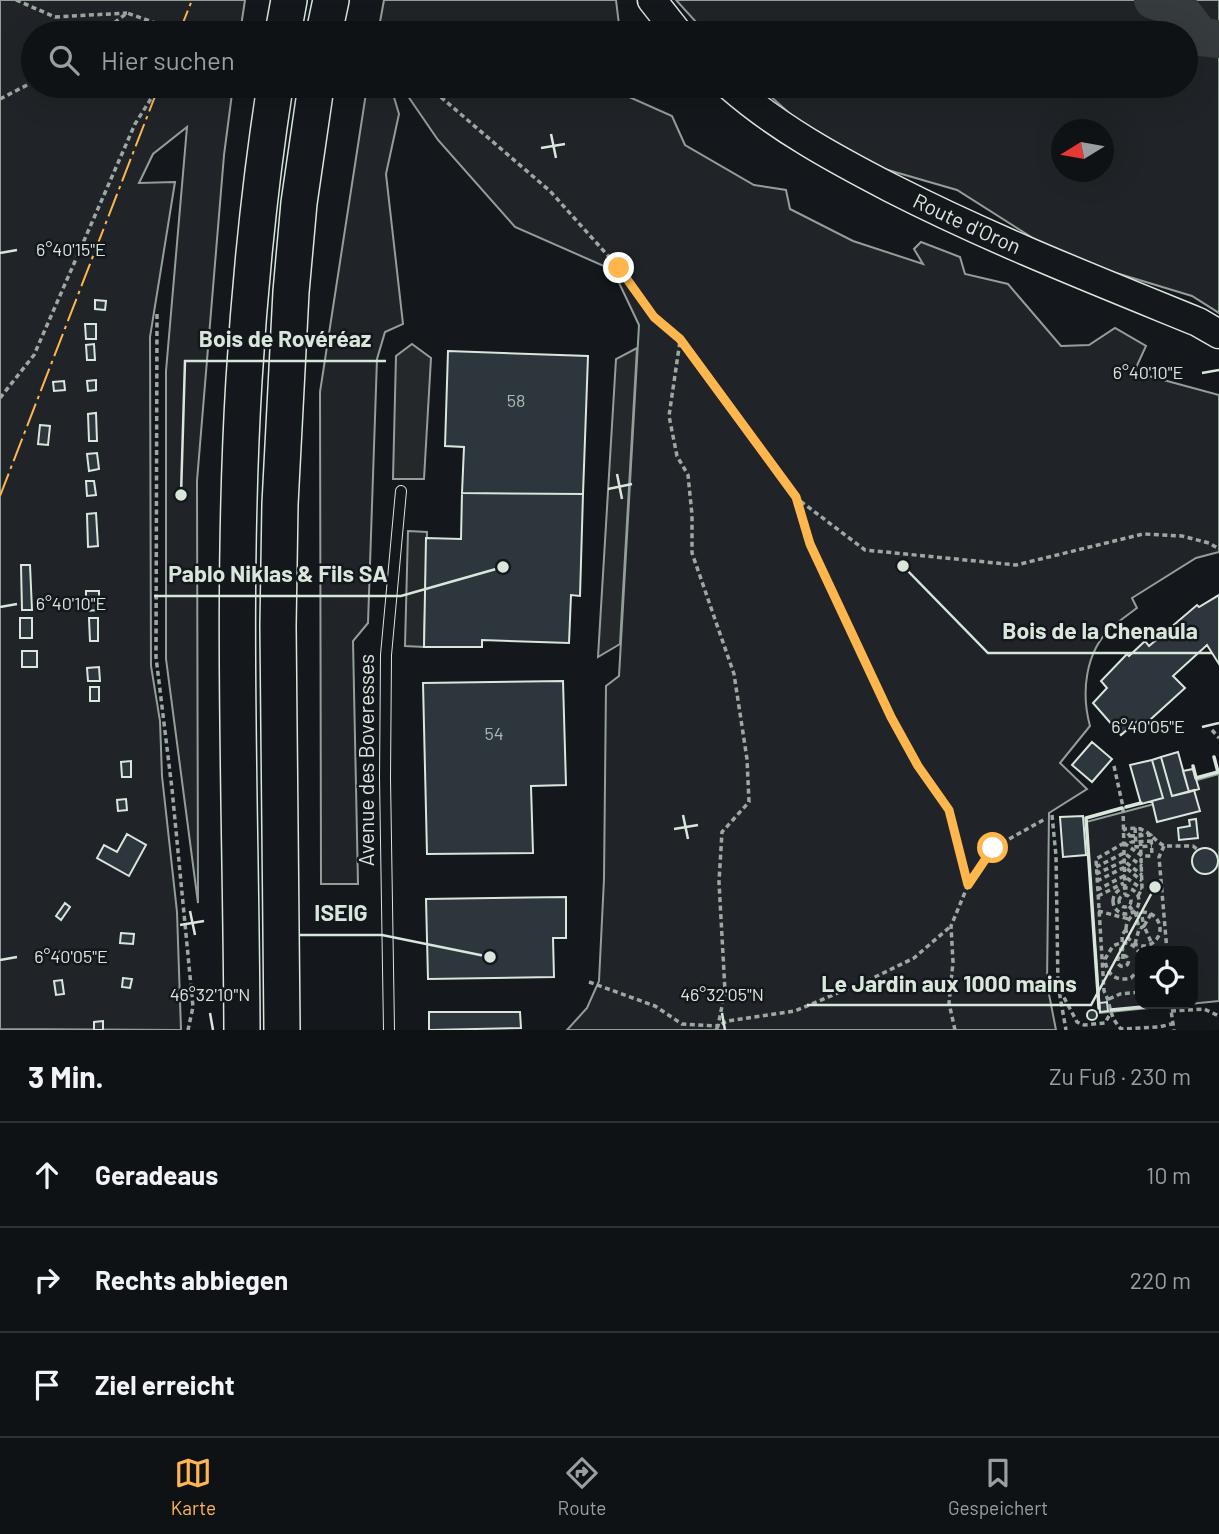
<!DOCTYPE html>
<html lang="de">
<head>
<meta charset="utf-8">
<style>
	body { margin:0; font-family:Barlow,sans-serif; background:#181b1e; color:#f1f3f6 }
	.controls { position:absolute; right:21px; bottom:21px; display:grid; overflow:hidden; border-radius:14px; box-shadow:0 7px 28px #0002 }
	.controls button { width:63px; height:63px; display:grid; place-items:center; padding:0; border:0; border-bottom:2px solid #2f3234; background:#0f1215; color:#f1f3f6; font:35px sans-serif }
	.compass { position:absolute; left:1051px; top:119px; width:63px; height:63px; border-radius:50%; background:#0f1215; box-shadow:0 7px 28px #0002; rotate:259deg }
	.stop { position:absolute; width:21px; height:21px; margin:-16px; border:5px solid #ffb74d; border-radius:50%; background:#fff }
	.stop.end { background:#ffb74d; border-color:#fff; box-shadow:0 2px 7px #0008 }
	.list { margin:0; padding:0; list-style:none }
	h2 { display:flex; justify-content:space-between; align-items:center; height:91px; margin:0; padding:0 28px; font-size:30px }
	h2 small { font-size:23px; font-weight:400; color:#9b9ea0 }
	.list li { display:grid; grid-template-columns:46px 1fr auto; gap:21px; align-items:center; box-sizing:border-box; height:105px; padding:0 28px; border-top:2px solid #2f3234 }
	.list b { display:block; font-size:26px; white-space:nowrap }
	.list em { font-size:23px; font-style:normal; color:#9b9ea0 }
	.icon { flex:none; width:38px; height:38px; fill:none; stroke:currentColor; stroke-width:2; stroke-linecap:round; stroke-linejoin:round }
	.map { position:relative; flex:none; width:1219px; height:1030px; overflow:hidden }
	.search { position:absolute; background:#0f1215; box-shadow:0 7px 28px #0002; left:21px; right:21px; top:21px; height:77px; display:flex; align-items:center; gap:18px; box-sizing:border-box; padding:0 24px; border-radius:38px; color:#9b9ea0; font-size:26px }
	.sheet { height:406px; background:#0f1215 }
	nav { display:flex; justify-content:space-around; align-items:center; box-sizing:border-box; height:98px; border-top:2px solid #2f3234; background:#0f1215; font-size:19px; color:#9b9ea0 }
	nav a { display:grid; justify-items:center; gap:4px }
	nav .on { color:#ffb74d }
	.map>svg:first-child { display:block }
	.green { fill:#202428; stroke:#939e99; stroke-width:2; fill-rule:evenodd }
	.parking { fill:#24282b; stroke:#939e99; stroke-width:2 }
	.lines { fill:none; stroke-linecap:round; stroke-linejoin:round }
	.river { stroke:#363b3e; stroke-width:38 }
	.building { fill:#2c363c; stroke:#d8e6dc; stroke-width:2 }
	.lane-casing { stroke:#d8e6dc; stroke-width:12 }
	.secondary-casing { stroke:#d8e6dc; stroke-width:31 }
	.highway-casing { stroke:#d8e6dc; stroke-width:38 }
	.path { stroke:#9da8a2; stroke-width:3.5; stroke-dasharray:5 3.5; stroke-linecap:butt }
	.lane { stroke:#14181c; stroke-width:10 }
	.secondary { stroke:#14181c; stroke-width:28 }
	.highway { stroke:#14181c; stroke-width:35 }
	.wall { stroke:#d8e6dc; stroke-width:3.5 }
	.power { stroke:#ffb74d; stroke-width:2; stroke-dasharray:24 5 3.5 5; stroke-linecap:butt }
	.route { stroke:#ffb74d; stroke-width:9 }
	.ticks { fill:none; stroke:#d8e6dc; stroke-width:2.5 }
	.labels { text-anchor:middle; stroke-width:5; stroke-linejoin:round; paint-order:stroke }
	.number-label { font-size:18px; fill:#adbab4 }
	.street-label { font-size:21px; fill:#d8e6dc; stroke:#14181c }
	.ticks-label { font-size:18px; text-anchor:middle; fill:#d8e6dc; stroke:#14181c; stroke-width:5; stroke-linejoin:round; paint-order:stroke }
	.leader { fill:none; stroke:#d8e6dc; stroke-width:2.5 }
	.callout-dot { fill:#d8e6dc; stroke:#14181c; stroke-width:2.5 }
	.callout-label { font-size:23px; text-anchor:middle; font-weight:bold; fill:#d8e6dc; stroke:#14181c; stroke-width:5; stroke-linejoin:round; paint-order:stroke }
</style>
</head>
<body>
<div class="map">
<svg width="1219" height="1030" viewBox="0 0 1219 1030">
	<rect width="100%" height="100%" fill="#14181c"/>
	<!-- green -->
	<path class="green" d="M0,0H245L240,33H33V86H233L224,155L197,481L198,903L166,659V371L187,127L153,154L139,183L175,182L150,337L151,666L160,721L162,776L177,912L181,1030L0,1029Z
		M384,0H616L620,33H378Z
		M676,0H1219V313L1192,296L1093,266L1036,240L957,190L881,168L797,120L759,86H1186V33H706ZM1062,130H1104V172H1062Z
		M401,86H626L627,96L672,116L685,145L754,185L786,190L790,209L853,241L923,264L914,249L921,242L960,257L965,274L1008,284L1061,346L1089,345L1115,328L1146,346L1134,372L1219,395V552L1196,558L1132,598L1137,608C1129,614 1119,621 1111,628C1085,652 1081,693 1090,726L1060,763L1087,789L1049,813L1047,984L1056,1030H567L587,1008L599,981L604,879L606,686L619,676L639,325L613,270L515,227L438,140Z
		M366,93L393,94L399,114L386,174L403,324L385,332L377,359L368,623L353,641L358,884H321L320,392Z
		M1219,774V1001L1100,1013L1086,822L1192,794L1190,782ZM1140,951H1193V1004H1140Z"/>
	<!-- parking -->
	<path class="parking" d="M412,344L431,358L424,479H393L396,356Z
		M637,348L620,644L598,657L616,359Z
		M408,531L427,532L424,647L405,646Z"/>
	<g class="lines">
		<!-- river -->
		<path class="river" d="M1153,0L1178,7L1201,37L1219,39"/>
	</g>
	<!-- building -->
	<path class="building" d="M95,300L106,301L105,310L95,309Z
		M85,324H96V339H86Z
		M94,344L95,360H87L86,345Z
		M448,351L588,356L583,494L462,493L464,447L445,446Z
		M96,380V390L88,391L87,381Z
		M64,381L65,390L54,391L53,382Z
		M96,413L97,441H89L88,414Z
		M40,425L50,426L48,445L38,444Z
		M97,453L99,469L89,471L87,454Z
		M86,481H94L96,495L87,496Z
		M462,493L583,494L580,596L571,595L569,643L482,640V647H424L426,538L461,539Z
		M96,513L98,546L88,547L87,514Z
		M21,565H30L32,610H22Z
		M86,591H99V610L86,611Z
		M1219,595V664L1207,645L1173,676L1185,688L1141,728L1136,722L1121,735L1093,703L1107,688L1101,681L1127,654L1129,656L1145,641L1149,646L1197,605L1199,607Z
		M20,618H32V638H20Z
		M89,618H98V641H90Z
		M22,651H37V667H22Z
		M99,667L100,681H88L87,668Z
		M563,681L566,785L531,786L533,853L427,854L423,683Z
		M90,687H99V701H90Z
		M1092,742L1112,759L1092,782L1072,765Z
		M1178,752L1189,792L1172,796L1161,757Z
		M1161,757L1172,796L1194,790L1200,811L1157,822L1152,801L1163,798L1152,760Z
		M1152,760L1163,798L1141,804L1130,765Z
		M131,761V777H122L121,762Z
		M1193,769L1199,789L1189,792L1183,771Z
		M126,799L127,810L118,811L117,800Z
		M1083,816L1086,855L1063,857L1060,817Z
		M1196,819L1198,838L1179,840L1178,828L1190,826L1189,820Z
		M127,834L146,845L129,876L97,858L104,845L117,852Z
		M1192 861a13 13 0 1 1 26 0a13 13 0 1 1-26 0Z
		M566,897V938H553L554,977L428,979L426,899Z
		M65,903L70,907L61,920L56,916Z
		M121,933L134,934L133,944L120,943Z
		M64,951L65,959H57L56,952Z
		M123,978L132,979L130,988L122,987Z
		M62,980L64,994L56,995L54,981Z
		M1107,1002L1108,1011L1100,1012L1099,1003Z
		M1087 1015a5 5 0 1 1 10 0a5 5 0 1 1-10 0Z
		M429,1012H520L521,1028L429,1030Z
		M103,1021V1030H94V1022Z"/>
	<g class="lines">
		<defs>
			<path id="lane" d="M389,1030L385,778L386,655L401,491"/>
			<g id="secondary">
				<path d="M652,0L678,33"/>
				<path id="s1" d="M730,86C778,128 835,159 891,188C991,239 1095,280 1198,322L1219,334"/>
			</g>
			<path id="highway" d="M283,33L289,0
				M324,33L331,0
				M242,1030C241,813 231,596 244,380C250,281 260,183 275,86
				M282,1030L278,626L280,504L291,292L299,203L316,86"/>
		</defs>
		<!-- lane casing -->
		<use href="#lane" class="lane-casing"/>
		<!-- secondary casing -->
		<use href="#secondary" class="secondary-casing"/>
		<!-- highway casing -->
		<use href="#highway" class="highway-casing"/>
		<!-- path -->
		<path class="path" d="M16,0L55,17L127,13
			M101,33L127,13L184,33
			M428,86L550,191L619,268L655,317L680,339L795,497L865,550L1016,565L1143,534L1182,536L1209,543L1219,549
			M0,99L33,82
			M157,314L156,657L172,789L193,1007L188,1030
			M0,398L34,355L135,124L159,86
			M796,499L810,544L891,717L918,766L949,810L968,885
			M1212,730L1219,738
			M1114,766L1123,807L1125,895
			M1052,815L1056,856L1058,985L1066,1030
			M1135,828L1136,847L1152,846
			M1130,836L1151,835L1152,856
			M1152,841L1131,842L1130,836L1124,829C1148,826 1146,834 1164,846H1193L1198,850
			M1124,843L1096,859L1104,991C1112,1006 1108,1015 1121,1029L1159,1027L1175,1023
			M1124,843L1142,856H1153
			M1164,846L1159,857L1167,951
			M1096,867L1124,853L1142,866
			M1096,874L1124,861L1142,875
			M1097,881L1125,867L1142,881
			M1113 901a13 13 0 1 1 26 0a13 13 0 1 1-26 0Z
			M1097,890L1124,876L1142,889
			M1119 901a6 6 0 1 1 12 0a6 6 0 1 1-12 0Z
			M1098,896L1124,883
			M1138,896L1142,889L1140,827
			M1129,906L1136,914L1139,929
			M1098,911L1129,919
			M1126 929a17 17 0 1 1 34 0a17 17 0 1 1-34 0Z
			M1151,914L1144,926L1152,944
			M1135,944L1139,929L1144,926L1141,912
			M1119,949L1126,950
			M1140,954C1134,943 1124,940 1113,946L1105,959C1106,974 1116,982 1131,978L1140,968
			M1117.5 961a5.5 5.5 0 1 1 11 0a5.5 5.5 0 1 1-11 0Z
			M1123,959L1122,935L1127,928
			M589,982L655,1006L682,1024L718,1026L725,991L719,882L722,832L749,802L747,759L734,674L692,553V515L688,475L677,456L669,416L680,341
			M1060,990L1077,1022L1084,1025L1105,1023L1110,1014
			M1109,999L1120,994L1140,992
			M1170,1004L1174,1030
			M1171,1011L1204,1009L1219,1016
			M716,1030L718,1026L727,1021L795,1011L871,979L914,958L951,926
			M955,1030L949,1003L953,962L951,926L968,885L993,848L1045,819"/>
		<!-- lane -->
		<use href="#lane" class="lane"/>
		<!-- secondary -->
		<use href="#secondary" class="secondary"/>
		<!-- highway -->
		<use href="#highway" class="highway"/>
		<!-- wall -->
		<path class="wall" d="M1193,766L1196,778L1218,772L1214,757
			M1126,807L1141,803
			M1099,1008L1086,818L1122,808
			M1111,1010L1164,1005"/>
		<!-- power -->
		<path class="power" d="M179,33L192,0
			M0,496L159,86"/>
	</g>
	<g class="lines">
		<!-- route -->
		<path class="route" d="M619,268L654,317L680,339L796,497L810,544L891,717L918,766L949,810L968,885L993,848"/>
	</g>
	<!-- ticks -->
	<path class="ticks" d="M551,134L556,158M541,148L565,144M0,253L17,250M1202,373L1219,370M617,474L622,499M608,489L632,484M0,607L17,604M1202,727L1219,723M683,815L688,839M674,829L698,825M190,911L195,935M180,925L204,921M0,960L17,957M210,1013L213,1030M722,1013L725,1030"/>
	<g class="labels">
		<!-- number labels -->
		<g class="number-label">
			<text x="516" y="407">58</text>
			<text x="494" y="740">54</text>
		</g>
		<!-- street labels -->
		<g class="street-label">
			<text dy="7" stroke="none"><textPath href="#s1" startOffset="275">Route d'Oron</textPath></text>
			<text transform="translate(367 760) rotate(-90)" y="7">Avenue des Boveresses</text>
		</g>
	</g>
	<g class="ticks-label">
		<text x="71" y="256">6°40'15"E</text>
		<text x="1148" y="379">6°40'10"E</text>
		<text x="71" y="610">6°40'10"E</text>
		<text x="1148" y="733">6°40'05"E</text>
		<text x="71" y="963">6°40'05"E</text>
		<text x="210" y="1001">46°32'10"N</text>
		<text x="722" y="1001">46°32'05"N</text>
	</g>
	<!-- callouts -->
	<path class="leader" d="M181 495L185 361H386M503 567L401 596H154M903 566L988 653H1212M490 957L382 935H300M1155 887L1091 1005H807"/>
	<g class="callout-dot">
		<circle cx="181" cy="495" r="7"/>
		<circle cx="503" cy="567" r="7"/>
		<circle cx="903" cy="566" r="7"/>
		<circle cx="490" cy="957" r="7"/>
		<circle cx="1155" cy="887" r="7"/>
	</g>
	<g class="callout-label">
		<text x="285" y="347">Bois de Rovéréaz</text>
		<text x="278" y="582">Pablo Niklas &amp; Fils SA</text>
		<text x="1100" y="639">Bois de la Chenaula</text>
		<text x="341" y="921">ISEIG</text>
		<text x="949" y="992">Le Jardin aux 1000 mains</text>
	</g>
</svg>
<div class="controls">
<button><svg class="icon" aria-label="locate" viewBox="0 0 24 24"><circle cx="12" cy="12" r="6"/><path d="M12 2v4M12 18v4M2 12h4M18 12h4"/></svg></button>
</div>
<svg class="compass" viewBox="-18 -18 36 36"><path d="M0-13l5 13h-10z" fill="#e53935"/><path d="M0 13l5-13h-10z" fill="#9b9ea0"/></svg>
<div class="stop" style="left:993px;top:848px"></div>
<div class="stop end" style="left:619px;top:268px"></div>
<div class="search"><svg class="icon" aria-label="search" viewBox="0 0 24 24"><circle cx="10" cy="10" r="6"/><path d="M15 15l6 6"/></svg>Hier suchen</div>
</div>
<section class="sheet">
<h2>3 Min.<small>Zu Fuß · 230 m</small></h2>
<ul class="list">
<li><svg class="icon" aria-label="ahead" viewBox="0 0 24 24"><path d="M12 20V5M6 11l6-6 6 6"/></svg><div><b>Geradeaus</b></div><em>10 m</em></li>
<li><svg class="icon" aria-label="right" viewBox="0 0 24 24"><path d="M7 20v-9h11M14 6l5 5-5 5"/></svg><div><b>Rechts abbiegen</b></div><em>220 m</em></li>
<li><svg class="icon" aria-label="arrive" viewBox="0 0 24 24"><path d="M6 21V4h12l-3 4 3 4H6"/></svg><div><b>Ziel erreicht</b></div></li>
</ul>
</section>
<nav>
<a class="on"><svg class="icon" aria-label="map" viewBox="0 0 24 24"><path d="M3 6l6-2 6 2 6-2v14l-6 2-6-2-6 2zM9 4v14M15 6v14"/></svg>Karte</a>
<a><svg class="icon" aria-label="directions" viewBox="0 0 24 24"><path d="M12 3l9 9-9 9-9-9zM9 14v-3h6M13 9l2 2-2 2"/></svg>Route</a>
<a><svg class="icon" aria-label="saved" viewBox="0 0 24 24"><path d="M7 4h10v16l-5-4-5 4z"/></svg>Gespeichert</a>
</nav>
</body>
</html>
